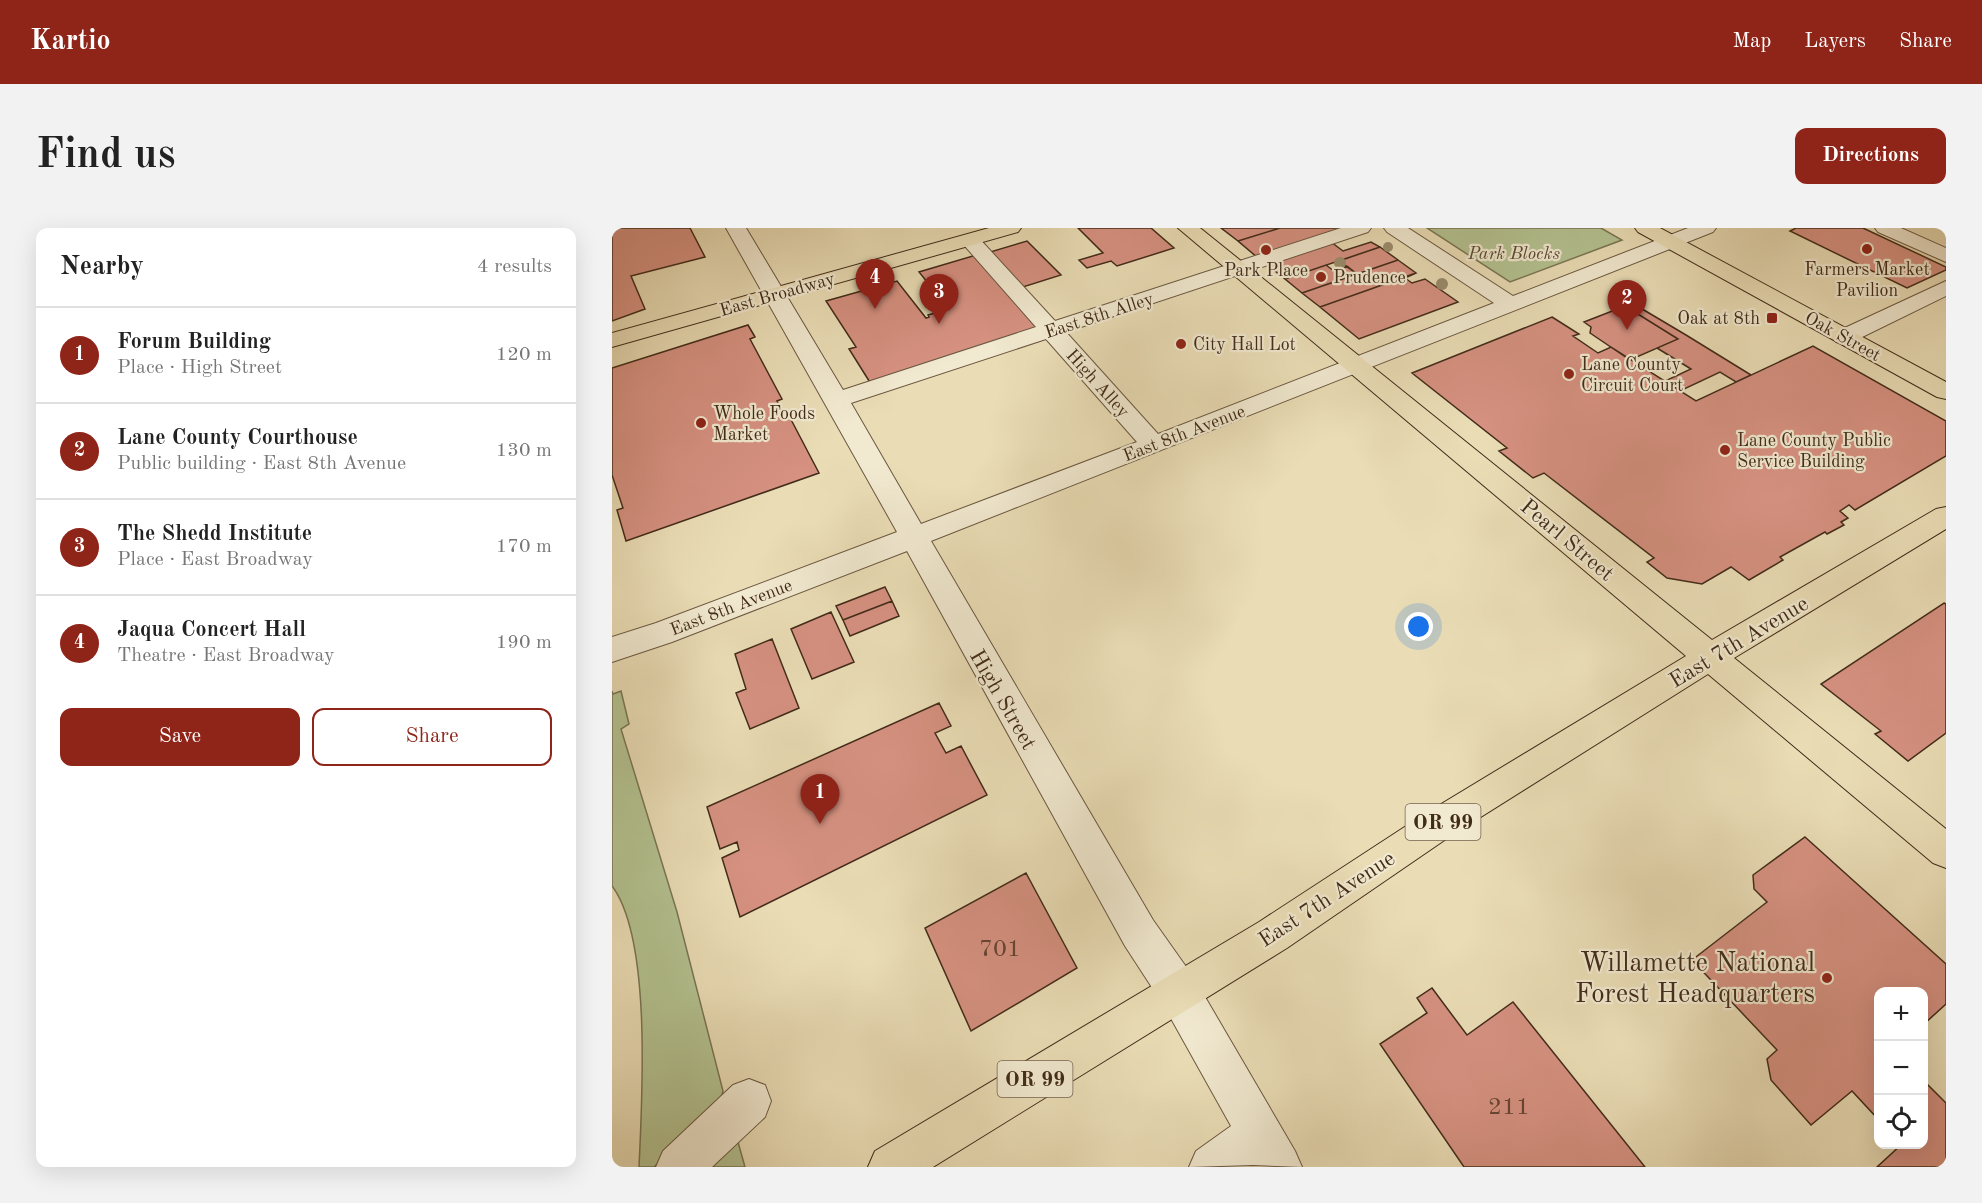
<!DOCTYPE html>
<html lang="en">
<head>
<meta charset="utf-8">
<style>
	body { margin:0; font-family:"Old Standard TT",serif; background:#f2f2f2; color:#222 }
	.controls { position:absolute; right:18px; bottom:18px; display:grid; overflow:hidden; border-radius:12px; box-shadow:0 6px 24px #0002 }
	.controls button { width:54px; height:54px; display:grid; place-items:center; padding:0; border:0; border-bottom:2px solid #e0e0e0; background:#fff; color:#222; font:30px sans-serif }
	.you { position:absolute; left:807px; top:399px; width:21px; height:21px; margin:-15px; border:4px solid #fff; border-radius:50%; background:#1a73e8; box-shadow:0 0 0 9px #1a73e833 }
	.badge { display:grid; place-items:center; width:39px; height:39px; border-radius:50%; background:#8f2418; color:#fff; font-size:20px; font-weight:700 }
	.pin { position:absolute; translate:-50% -50px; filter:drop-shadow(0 2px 3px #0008) }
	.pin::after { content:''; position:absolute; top:32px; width:21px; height:18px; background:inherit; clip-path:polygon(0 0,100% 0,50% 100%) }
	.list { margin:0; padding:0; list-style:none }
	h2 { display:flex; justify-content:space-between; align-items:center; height:78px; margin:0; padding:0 24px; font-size:26px }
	h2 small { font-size:20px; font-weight:400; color:#767676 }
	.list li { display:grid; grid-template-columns:39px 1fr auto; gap:18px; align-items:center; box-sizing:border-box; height:96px; padding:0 24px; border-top:2px solid #e0e0e0 }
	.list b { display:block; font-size:22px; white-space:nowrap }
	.list p { margin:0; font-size:20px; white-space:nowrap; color:#767676 }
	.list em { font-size:20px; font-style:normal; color:#767676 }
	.actions { display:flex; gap:12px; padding:18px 24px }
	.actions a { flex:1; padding:14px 0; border:2px solid #8f2418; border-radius:12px; text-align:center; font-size:21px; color:#8f2418 }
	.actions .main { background:#8f2418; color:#fff }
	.icon { flex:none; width:33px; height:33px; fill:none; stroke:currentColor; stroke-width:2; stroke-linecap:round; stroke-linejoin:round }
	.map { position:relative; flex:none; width:1334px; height:939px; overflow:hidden; border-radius:12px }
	header { display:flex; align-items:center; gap:36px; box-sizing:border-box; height:84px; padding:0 30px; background:#8f2418; color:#fff }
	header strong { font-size:28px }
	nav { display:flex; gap:33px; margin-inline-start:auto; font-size:21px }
	.intro { display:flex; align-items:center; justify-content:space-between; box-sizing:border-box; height:144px; padding:0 36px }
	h1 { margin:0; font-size:42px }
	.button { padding:15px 27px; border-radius:12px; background:#8f2418; color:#fff; font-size:21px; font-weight:700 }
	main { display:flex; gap:36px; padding:0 36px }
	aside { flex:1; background:#fff; border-radius:12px; box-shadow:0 6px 24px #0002 }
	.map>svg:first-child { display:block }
	.green { fill:#b4c291; stroke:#7a7655; stroke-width:1.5 }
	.building { fill:#d69181; stroke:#412b19; stroke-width:1.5 }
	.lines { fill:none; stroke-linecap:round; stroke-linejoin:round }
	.minor-casing { stroke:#6b5840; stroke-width:2 }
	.major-casing { stroke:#412b19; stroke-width:2 }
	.minor { fill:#f1e9d0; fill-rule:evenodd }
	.major { fill:#eaddb6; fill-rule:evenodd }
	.tree { fill:#9a8c6d }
	.poi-dot { fill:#8f2418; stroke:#f1e9d0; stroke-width:2 }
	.labels { text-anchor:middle; stroke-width:4.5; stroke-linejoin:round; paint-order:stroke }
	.far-park-label { font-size:18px; font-style:italic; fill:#584931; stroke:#f1e9d0 }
	.far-poi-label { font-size:18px; fill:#412b19; stroke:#f1e9d0; text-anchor:start }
	.far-street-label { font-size:18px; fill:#412b19; stroke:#f1e9d0 }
	.shield { fill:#f1e9d0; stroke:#766450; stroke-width:1.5 }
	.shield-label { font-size:21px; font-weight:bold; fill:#412b19 }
	.street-label { font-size:22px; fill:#412b19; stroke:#f1e9d0 }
	.near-number-label { font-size:24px; fill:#643 }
	.near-poi-label { font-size:27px; fill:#412b19; stroke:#f1e9d0; text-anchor:end }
</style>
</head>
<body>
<header>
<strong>Kartio</strong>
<nav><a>Map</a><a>Layers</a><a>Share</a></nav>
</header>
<div class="intro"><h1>Find us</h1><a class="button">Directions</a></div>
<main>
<aside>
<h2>Nearby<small>4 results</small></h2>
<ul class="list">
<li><span class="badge">1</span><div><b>Forum Building</b><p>Place · High Street</p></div><em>120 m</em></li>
<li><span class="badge">2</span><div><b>Lane County Courthouse</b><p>Public building · East 8th Avenue</p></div><em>130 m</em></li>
<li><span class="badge">3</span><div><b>The Shedd Institute</b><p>Place · East Broadway</p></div><em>170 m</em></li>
<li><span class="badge">4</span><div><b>Jaqua Concert Hall</b><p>Theatre · East Broadway</p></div><em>190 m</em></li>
</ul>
<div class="actions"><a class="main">Save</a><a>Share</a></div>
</aside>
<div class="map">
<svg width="1334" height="939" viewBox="0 0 1334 939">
	<rect width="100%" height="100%" fill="#eaddb6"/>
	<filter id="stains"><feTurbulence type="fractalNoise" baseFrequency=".00333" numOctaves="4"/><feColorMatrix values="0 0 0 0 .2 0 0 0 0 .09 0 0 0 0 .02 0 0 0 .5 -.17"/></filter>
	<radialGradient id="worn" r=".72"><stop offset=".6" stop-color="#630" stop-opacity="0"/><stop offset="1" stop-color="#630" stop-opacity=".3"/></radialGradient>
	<!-- green -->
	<path class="green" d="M815,0H989L1010,12L898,54Z
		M0,463L1,466L9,463L17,496L9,501L65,684L111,863C106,890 62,920 42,939H27C30,872 40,711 0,658Z
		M126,914L133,939H84Z"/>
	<!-- building -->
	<path class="building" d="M0,0H78L93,29L19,48L33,81L0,93Z
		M466,0H539L562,20L505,38L499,33L475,40L467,32L491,25Z
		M609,0H668L626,13Z
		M668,0H737L646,30L626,13Z
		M1184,0H1251L1334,39V42L1295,60L1178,3Z
		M415,13L449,47L411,59L378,24Z
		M719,14L731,23L759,14L768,19L673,51L654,36Z
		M768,19L786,32L745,46L727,33Z
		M364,27L429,101L259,156L237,121L244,119L214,73L285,53L314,90L317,89L316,87L337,81L307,44Z
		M786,32L804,45L708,79L690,65Z
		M714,37L722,43L735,38L745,46L690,65L673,51Z
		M804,45L793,50L800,55L813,51L846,74L747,111L708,79Z
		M1010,69L1074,107L1139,147L1124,154L1108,144L1068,163L1053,153L1079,141L1045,120L1066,111L1013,78L1006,81L997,75Z
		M1013,78L1066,111L1018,132L978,105L979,99L972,94Z
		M940,89L967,106L961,108L986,125L999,119L1084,173L1201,118L1334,193V228L1243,282L1237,277L1228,283L1236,290L1229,294L1232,297L1215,306L1213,304L1168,329L1171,332L1137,352L1119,339L1090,356L1055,350L1035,334L1042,330L932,245L921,250L887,223L895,220L800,145Z
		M136,97L143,109L138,111L170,171L165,173L170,183L174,182L207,245L14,313L5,282L11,280L0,247V140Z
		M273,359L280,373L231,392L224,378Z
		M280,373L287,388L238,408L231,392Z
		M1332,375L1334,376V505L1296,533L1263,506L1269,503L1209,456Z
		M219,384L242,434L200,451L179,401Z
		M160,411L187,480L138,501L124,465L134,461L123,426Z
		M327,475L339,498L323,505L334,525L349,518L375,567L128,689L110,630L127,622L125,614L108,621L95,579Z
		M1193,609L1334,736V776L1312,796V764H1266V891L1240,863L1199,897L1159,852L1155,831L1165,822L1080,732L1155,674L1142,661L1141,647Z
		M414,645L465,740L359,803L313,700Z
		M820,760L855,807L901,774L1033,939H852L768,816L815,785L805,770Z
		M1312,853L1334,875V939H1265L1290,916H1312Z"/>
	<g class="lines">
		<defs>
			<path id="minor" d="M114,0H134L231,162L424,99L351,16L348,12L351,8H365L443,93L729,0H759L756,4L454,104L546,206L882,75L775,4L772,0H796L901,68L1076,0H1104L1101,4L319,313L541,692L582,750L683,923L690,939L641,937L577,939L584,923L619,898L552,778L513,718L295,323L60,414L0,434V409L44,395L285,304ZM434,111L525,214L309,296L239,175Z
				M1263,0H1289L1334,20V34L1266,4Z
				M1334,53V68L1240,114L1232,116L1224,114L1220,109L1224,104Z
				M137,851L153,857L159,873L153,889L100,939H44L51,923L121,857Z"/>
			<path id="major" d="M377,0H409L406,4L0,119V105Z
				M566,0H588L1100,412L1324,281L1334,279V301L1122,430L1334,601V640L1321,635L1096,446L837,609L675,720L321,939H256L263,923L647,694L811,587L1074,428Z
				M1023,0H1048L1334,154V171L1325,169L1026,4Z"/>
		</defs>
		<!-- minor casing -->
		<use href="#minor" class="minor-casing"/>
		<!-- major casing -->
		<use href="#major" class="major-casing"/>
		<!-- minor -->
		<use href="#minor" class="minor"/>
		<!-- major -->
		<use href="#major" class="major"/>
	</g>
	<!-- trees -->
	<g class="tree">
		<circle cx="776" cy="19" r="5"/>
		<circle cx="728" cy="35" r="6"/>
		<circle cx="830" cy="56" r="6"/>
	</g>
	<!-- markers -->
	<g class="poi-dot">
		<circle cx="1255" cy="21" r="6"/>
		<circle cx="654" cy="22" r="6"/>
		<circle cx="709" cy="49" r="6"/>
		<rect x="1154" y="84" width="12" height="12" rx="3"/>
		<circle cx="569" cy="116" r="6"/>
		<circle cx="957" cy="146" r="6"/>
		<circle cx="89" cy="195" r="6"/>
		<circle cx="1113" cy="222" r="6"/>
		<circle cx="1215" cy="750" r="6"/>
	</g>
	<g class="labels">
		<!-- far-park labels -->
		<g class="far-park-label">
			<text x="902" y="31">Park Blocks</text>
		</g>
		<!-- far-poi labels -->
		<g class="far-poi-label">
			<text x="1255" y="47" text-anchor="middle">Farmers Market<tspan x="1255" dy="21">Pavilion</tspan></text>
			<text x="654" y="48" text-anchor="middle">Park Place</text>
			<text x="721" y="55">Prudence</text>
			<text x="1148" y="96" text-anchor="end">Oak at 8th</text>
			<text x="581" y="122">City Hall Lot</text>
			<text x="969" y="142">Lane County<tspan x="969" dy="21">Circuit Court</tspan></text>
			<text x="101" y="191">Whole Foods<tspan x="101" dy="21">Market</tspan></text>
			<text x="1125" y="218">Lane County Public<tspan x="1125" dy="21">Service Building</tspan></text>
		</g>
		<!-- far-street labels -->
		<g class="far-street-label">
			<text transform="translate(165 66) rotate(-16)" y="6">East Broadway</text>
			<text transform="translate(487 87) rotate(-18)" y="6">East 8th Alley</text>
			<text transform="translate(1231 108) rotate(29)" y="6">Oak Street</text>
			<text transform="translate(486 155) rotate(48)" y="6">High Alley</text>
			<text transform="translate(572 205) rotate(-21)" y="6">East 8th Avenue</text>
			<text transform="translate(119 379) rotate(-21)" y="6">East 8th Avenue</text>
		</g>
		<!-- shield labels -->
		<g class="shield">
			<rect x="793.5" y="576" width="75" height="36" rx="4.5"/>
			<rect x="385.5" y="833" width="75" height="36" rx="4.5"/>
		</g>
		<g class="shield-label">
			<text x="831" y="601">OR 99</text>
			<text x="423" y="858">OR 99</text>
		</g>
		<!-- street labels -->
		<g class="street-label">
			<text transform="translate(956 311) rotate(40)" y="8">Pearl Street</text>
			<text transform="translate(1126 413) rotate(-31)" y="8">East 7th Avenue</text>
			<text transform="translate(392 471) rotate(60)" y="8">High Street</text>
			<text transform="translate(714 670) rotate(-33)" y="8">East 7th Avenue</text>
		</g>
		<!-- near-number labels -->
		<g class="near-number-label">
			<text x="388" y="728">701</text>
			<text x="897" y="886">211</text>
		</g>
		<!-- near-poi labels -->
		<g class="near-poi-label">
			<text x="1203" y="743">Willamette National<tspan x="1203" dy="31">Forest Headquarters</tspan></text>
		</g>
	</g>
	<rect width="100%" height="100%" filter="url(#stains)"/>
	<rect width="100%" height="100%" fill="url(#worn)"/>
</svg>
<div class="controls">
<button>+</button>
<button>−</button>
<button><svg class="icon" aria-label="locate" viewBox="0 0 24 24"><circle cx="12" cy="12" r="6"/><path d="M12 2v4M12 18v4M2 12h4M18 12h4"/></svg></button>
</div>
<div class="you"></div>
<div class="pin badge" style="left:208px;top:596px">1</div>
<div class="pin badge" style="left:1015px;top:102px">2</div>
<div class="pin badge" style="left:327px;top:96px">3</div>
<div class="pin badge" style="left:263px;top:81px">4</div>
</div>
</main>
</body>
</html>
